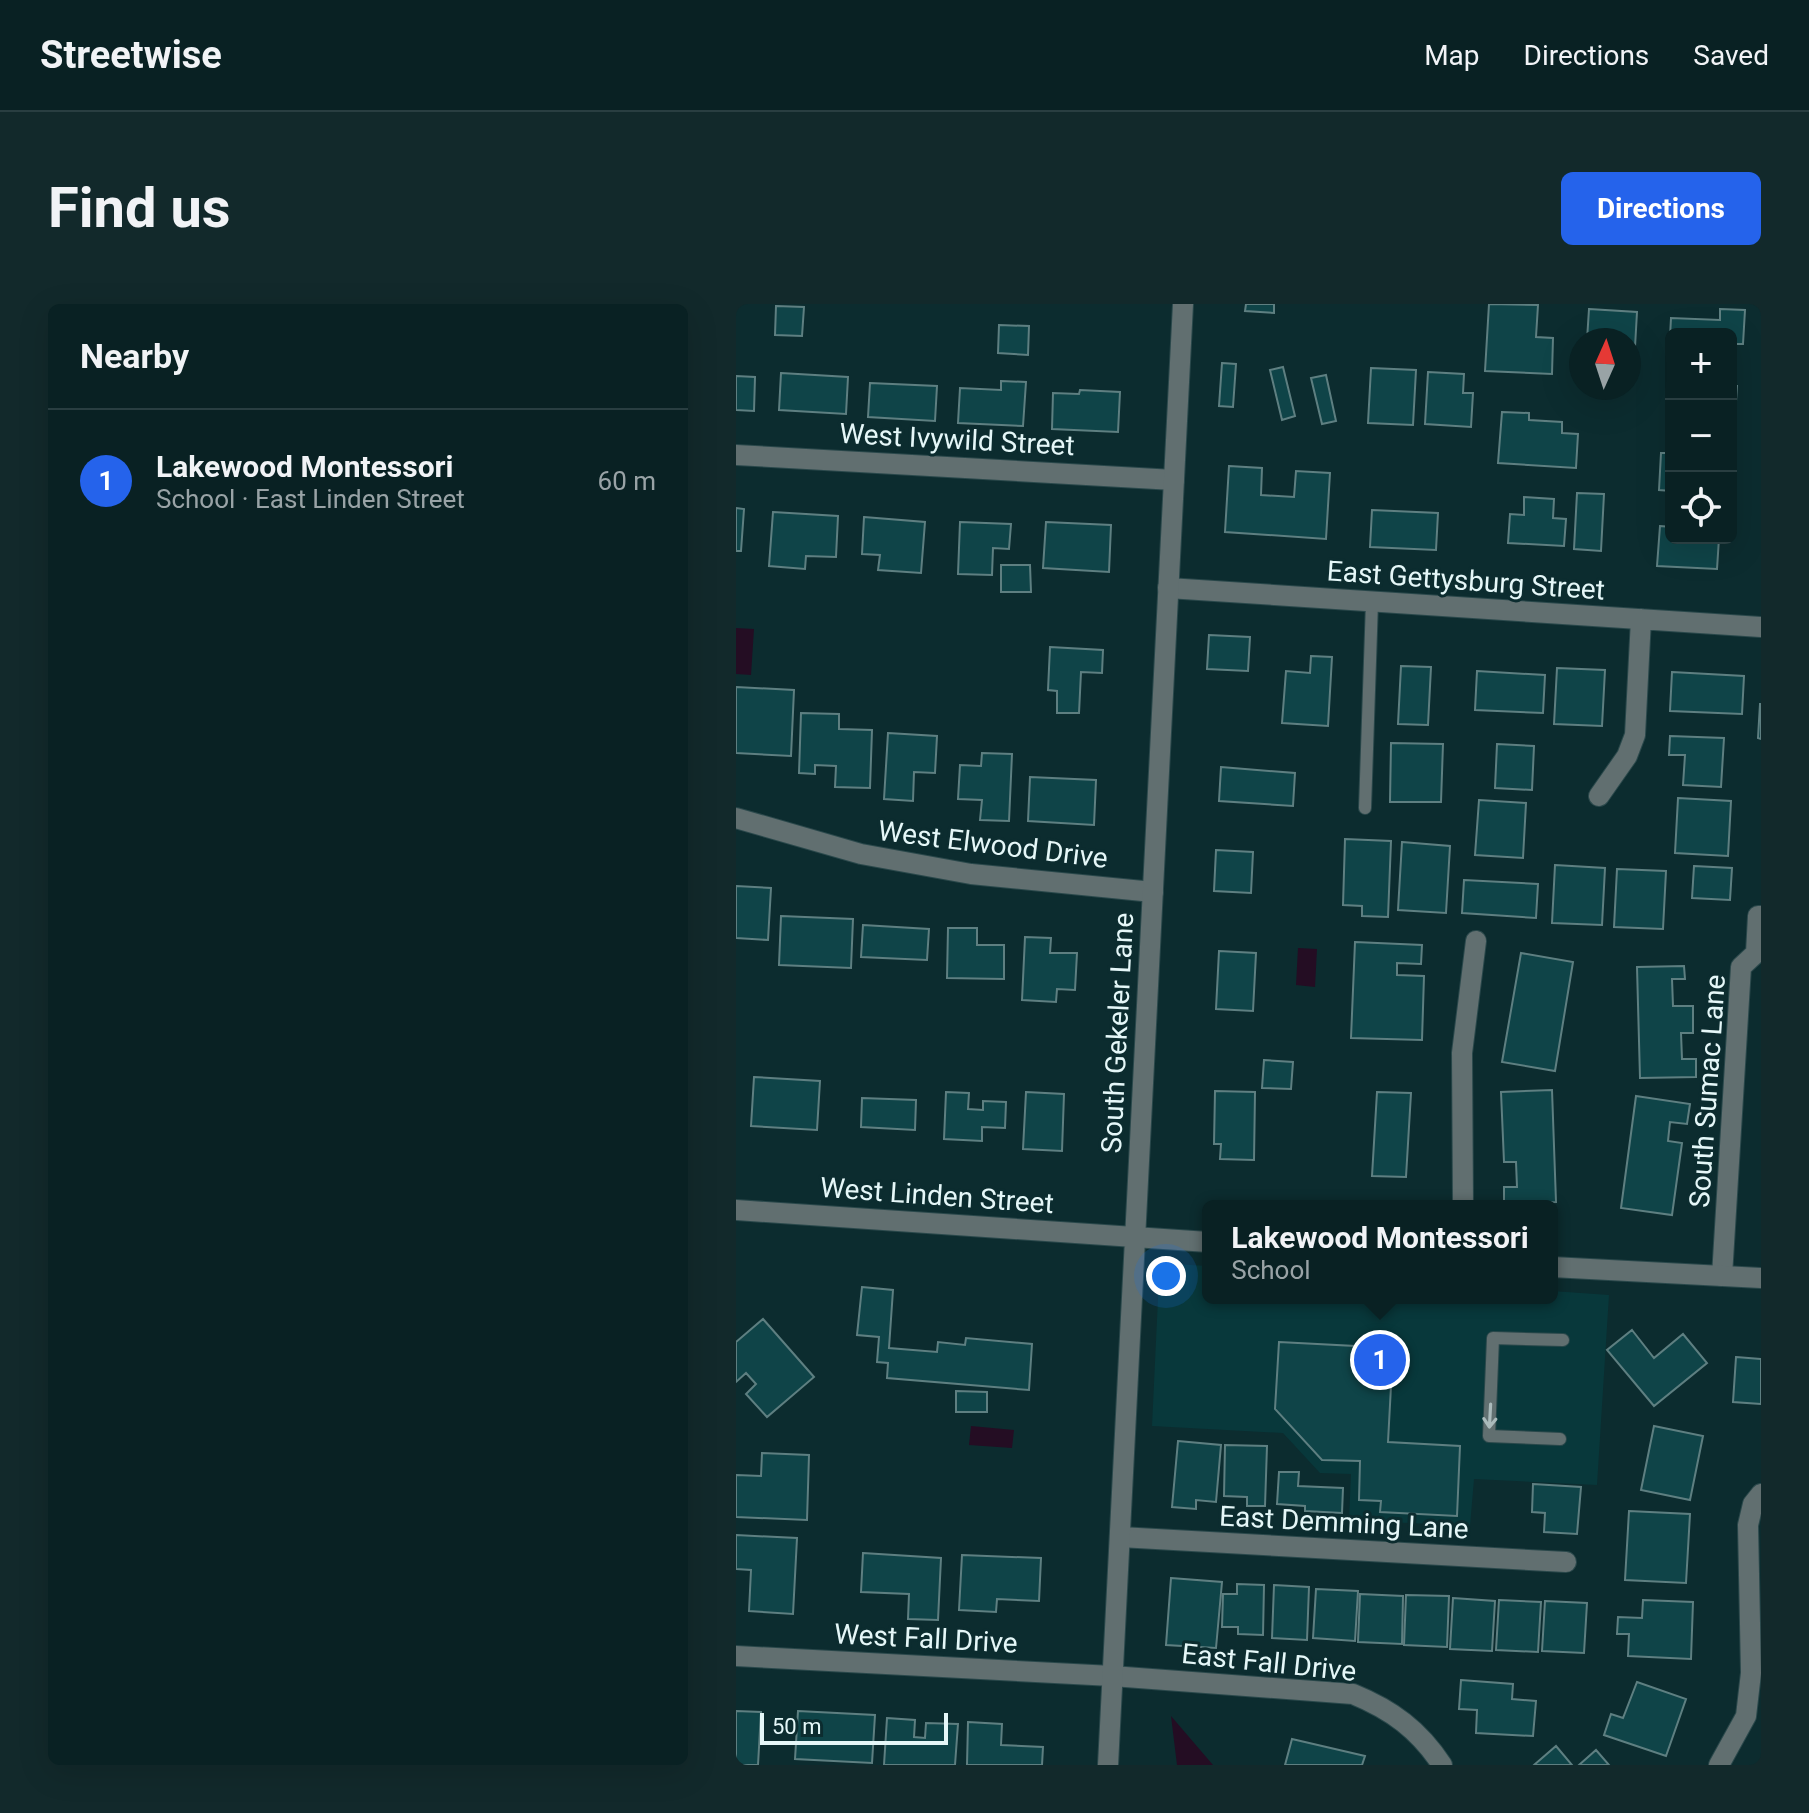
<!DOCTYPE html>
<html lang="en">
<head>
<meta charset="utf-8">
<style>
	body { margin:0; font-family:Roboto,sans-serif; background:#12292b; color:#f1f3f6 }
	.controls { position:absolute; right:24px; top:24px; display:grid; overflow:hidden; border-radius:12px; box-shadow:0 8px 32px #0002 }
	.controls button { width:72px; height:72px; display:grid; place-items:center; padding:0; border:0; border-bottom:2px solid #293e41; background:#092123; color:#f1f3f6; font:40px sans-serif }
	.compass { position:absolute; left:833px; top:24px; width:72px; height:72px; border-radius:50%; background:#092123; box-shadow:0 8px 32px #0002; rotate:3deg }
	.scale { position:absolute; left:24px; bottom:20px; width:188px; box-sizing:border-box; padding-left:8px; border:4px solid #e5f7f8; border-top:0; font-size:22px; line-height:28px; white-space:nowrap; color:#e5f7f8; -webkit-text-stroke:6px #0c2c2f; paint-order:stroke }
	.you { position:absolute; left:430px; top:972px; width:28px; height:28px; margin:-20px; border:6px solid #fff; border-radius:50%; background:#1a73e8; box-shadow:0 0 0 12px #1a73e833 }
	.badge { display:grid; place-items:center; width:52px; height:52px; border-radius:50%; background:#2563eb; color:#fff; font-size:26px; font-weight:700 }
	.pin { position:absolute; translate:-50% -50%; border:4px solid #fff; box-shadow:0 2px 8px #0006 }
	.popup { position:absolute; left:466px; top:896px; width:356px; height:104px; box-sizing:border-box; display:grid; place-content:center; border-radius:12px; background:#092123; filter:drop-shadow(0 2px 6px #0005); font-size:26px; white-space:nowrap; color:#99a3a6 }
	.popup b { font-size:30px; color:#f1f3f6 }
	.popup::after { content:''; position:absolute; left:50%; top:100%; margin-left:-16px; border:16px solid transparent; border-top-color:#092123 }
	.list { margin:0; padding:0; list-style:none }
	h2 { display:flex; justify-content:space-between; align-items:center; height:104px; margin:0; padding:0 32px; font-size:34px }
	h2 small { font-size:26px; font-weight:400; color:#99a3a6 }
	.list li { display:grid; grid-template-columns:52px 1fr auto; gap:24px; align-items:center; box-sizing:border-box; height:144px; padding:0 32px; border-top:2px solid #293e41 }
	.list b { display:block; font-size:30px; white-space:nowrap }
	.list p { margin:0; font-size:26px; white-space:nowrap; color:#99a3a6 }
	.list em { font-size:26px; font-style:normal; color:#99a3a6 }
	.icon { flex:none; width:44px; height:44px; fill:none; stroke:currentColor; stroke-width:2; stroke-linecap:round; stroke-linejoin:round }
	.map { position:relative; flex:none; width:1025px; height:1461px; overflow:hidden; border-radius:12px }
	header { display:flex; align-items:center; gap:48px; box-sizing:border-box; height:112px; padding:0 40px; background:#092123; border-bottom:2px solid #293e41 }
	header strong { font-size:38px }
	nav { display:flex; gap:44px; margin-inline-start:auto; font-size:28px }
	.intro { display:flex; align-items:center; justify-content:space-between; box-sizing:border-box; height:192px; padding:0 48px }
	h1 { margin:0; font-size:56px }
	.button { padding:20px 36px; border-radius:12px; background:#2563eb; color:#fff; font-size:28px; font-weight:700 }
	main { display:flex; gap:48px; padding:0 48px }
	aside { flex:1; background:#092123; border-radius:12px; box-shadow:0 8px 32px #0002 }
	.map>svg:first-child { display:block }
	.built { fill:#08383b }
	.water { fill:#240d23 }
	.building { fill:#0f4448; stroke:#5e7f81; stroke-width:2 }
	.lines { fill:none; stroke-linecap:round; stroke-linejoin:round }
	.service-casing { stroke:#2a484b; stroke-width:14 }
	.minor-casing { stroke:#2a484b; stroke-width:22 }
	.tertiary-casing { stroke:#2a484b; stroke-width:22 }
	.service { stroke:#616f70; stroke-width:12 }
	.minor { stroke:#616f70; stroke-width:20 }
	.tertiary { stroke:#616f70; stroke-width:20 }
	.oneway { stroke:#aababb }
	.labels { text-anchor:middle; stroke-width:6; stroke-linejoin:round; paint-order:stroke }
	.street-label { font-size:28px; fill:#e5f7f8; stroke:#0c2c2f }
</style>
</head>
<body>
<header>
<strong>Streetwise</strong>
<nav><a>Map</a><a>Directions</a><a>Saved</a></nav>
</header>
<div class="intro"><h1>Find us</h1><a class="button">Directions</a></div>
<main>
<aside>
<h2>Nearby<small></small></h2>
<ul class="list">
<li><span class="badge">1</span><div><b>Lakewood Montessori</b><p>School · East Linden Street</p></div><em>60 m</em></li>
</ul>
</aside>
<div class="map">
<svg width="1025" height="1461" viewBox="0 0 1025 1461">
	<rect width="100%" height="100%" fill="#0c2c2f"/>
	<!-- built -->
	<path class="built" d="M438,960L472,962V994H816V987L873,991L861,1181L738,1175L734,1222L613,1216L615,1170L584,1169L547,1129L416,1122L423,973L429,964Z"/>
	<!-- water -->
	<path class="water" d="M0,324L18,325L15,371L0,370Z
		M562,644L581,645L579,683L560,681Z
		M235,1122L278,1126L276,1144L233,1141Z
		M435,1412L477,1461H441Z"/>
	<!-- building -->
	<path class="building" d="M510,0H538V9L509,7Z
		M753,0L802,1L800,33L817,34L816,70L749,67Z
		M40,2L68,3L66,32L39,31Z
		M853,5L901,8L897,78H893V36H851Z
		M984,5L1009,6L1007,40H995V30H935L933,52L935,14L984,16Z
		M263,21L293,22L292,51L262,49Z
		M486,59L500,60L497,103L483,102Z
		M547,63L559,112L546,116L534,66Z
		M635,64L680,66L677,121L632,119Z
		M692,68L728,70L727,89H737L735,123L689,120Z
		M45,69L112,73L110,110L43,106Z
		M590,71L600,117L586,120L575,74Z
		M0,72L19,73L18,107L0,106Z
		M265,77L290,78L287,122L222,119L224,84L265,86Z
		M134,79L201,82L199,117L132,113Z
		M995,82H1001L998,129H995Z
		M344,86L384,88L382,128L316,125L317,89L343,90Z
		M766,108L793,109V116L826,118V129L842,130L840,164L762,159Z
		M925,149H935V187L923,186Z
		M493,162L526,164L525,191L558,193L560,167L594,169L590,235L489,228Z
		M841,189L868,190L865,247L838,245Z
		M788,193L818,195L817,214L830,215L828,242L772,239L774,210L788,211Z
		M0,204L8,205L5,247H0Z
		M636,206L702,209L700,246L634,243Z
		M37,208L102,212L100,253L70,252L69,265L33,262Z
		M128,213L189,218L185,269L142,266L144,251L126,250Z
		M224,218L275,220L273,245L257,244L256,271L222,270Z
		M310,218L375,221L373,268L307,264Z
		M924,222L935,223V234H983L981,265L921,262Z
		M265,261H294L295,288H265Z
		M473,331L514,333L512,367L471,365Z
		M314,343L367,346L366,369L345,368L343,409H321V387L312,386Z
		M575,352L596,353L592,422L546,419L550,367L574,369Z
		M665,362L695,363L692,421L662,420Z
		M821,364L869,366L866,422L818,420Z
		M741,367L809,371L807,409L739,406Z
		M936,368L1008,372L1006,410L934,407Z
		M0,383L58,386L55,452L0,449Z
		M1024,400H1025V435L1022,434Z
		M65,409L103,410V425L136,426L134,484L99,483L100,462L79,461V470L63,469Z
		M152,429L201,432L199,469L178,468L177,497L148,495Z
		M934,432L988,434L985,483L947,481L949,451H933Z
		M655,439L707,440L705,498H654Z
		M761,440L798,442L796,486L759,484Z
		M246,449L276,450L273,517L244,516L246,496L222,495L224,461L245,462Z
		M485,463L559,469L557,502L483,497Z
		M294,473L360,476L358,521L292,517Z
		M942,494L995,497L992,552L939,549Z
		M743,496L790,499L787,554L739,551Z
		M609,535L655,537L652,613L626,612V602L607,601Z
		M666,538L714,542L710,609L662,606Z
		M480,546L517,548L515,589L478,587Z
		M819,561L869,564L866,621L816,619Z
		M958,562L996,564L994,596L956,594Z
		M881,565L930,567L927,625L878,623Z
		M728,576L802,580L800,614L726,609Z
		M0,582L35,584L32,636L0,634Z
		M45,612L117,615L115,664L43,661Z
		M127,621L193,625L191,656L125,653Z
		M212,624H241V641H268V675L211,674Z
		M289,633L315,634L314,649H341L339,686L321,685L320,698L286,696Z
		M619,638L686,641L685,660L661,659V671L688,672L686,736L615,734Z
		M483,647L520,649L517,707L480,705Z
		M785,649L837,658L819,767L766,758Z
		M948,662L949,675H936L937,702H957V729H945L946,755H960V773L904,774L901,663Z
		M528,756L557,758L555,785L526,784Z
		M18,773L84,777L81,826L15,822Z
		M816,786L820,898L768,900V883H781L780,858H768L765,788Z
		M479,787L519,788L518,856L484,855L485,840H478Z
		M210,788L233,789L232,805L247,806V797L270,798L269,824L246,823V837L208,835Z
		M290,788L328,790L326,847L287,845Z
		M641,788L675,789L670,873L636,872Z
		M900,792L954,800L951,820L934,818L932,837L946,839L936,911L885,904Z
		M126,794L180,796L179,826L125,823Z
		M126,983L157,986L153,1044L201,1048L202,1038L229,1041L230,1034L296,1040L293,1086L151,1074L152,1059L141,1058L143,1033L121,1031Z
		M27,1015L78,1073L31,1113L10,1090L20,1080L10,1069L0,1078V1038Z
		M896,1026L918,1054L947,1030L971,1059L918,1102L871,1046Z
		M543,1038L619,1042L618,1061H625V1074H637V1082H655L652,1138L724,1142L721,1212L644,1208L645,1197L623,1196L624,1157L586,1156L539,1105Z
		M1000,1053L1025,1055V1100L997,1098Z
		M220,1087L251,1088V1108H220Z
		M918,1122L967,1132L954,1196L905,1186Z
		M442,1137L485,1141L480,1198L460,1196V1205L436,1203Z
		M489,1141L531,1142L529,1202H511V1193L488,1192Z
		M26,1149L73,1151L71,1216L0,1213V1171L25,1172Z
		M543,1168H563L562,1182L607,1184L606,1209L569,1207V1202L541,1200Z
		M797,1180L845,1183L841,1230L808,1228L809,1209L796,1208Z
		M893,1207L954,1210L950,1279L889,1276Z
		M0,1231L61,1234L57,1310L13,1307L15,1266L0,1265Z
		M127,1249L205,1254L202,1316L172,1315L173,1290L125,1288Z
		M226,1251L305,1254L303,1297L261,1295L260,1308L223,1306Z
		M435,1274L486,1278L480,1344L430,1341Z
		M501,1280L528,1281L527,1331L502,1330V1323H486L487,1290H501Z
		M538,1281L573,1283L571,1336L536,1334Z
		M580,1285L622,1287L619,1337L577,1334Z
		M624,1290L667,1292L666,1340L622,1338Z
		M670,1291L713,1292L711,1343L668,1341Z
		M717,1294L759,1297L756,1347L714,1345Z
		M763,1296L805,1298L802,1348L760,1346Z
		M907,1296L957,1298L955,1355L892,1352L893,1330H881L882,1313L906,1314Z
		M809,1297L851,1299L848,1349L806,1347Z
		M725,1376L777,1380L776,1395L800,1397L797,1432L740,1429L741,1406L723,1405Z
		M901,1378L950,1395L930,1452L868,1431L875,1410L887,1414Z
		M0,1407L25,1408L22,1461H0Z
		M62,1407L139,1411L136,1459L59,1455Z
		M151,1414L179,1416L178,1433L189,1434L190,1419L222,1420L219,1461H148Z
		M232,1418L266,1420L265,1441L307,1443L306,1461H231Z
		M556,1435L629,1452L626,1461H549Z
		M820,1442L836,1461H798Z
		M860,1446L873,1461H843Z"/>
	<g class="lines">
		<defs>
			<path id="service" d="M629,504L636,298
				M824,1135L753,1132L757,1034L827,1036"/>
			<path id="minor" d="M0,151L438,176
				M432,284L1025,323
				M863,492L891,452L899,431L905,315
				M0,514L125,550L235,570L417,588
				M727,902L726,749L740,637
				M986,972L1005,663L1020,649L1022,612H1025
				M384,1233L830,1258
				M0,1352L376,1372L617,1390C656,1406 683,1426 706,1461
				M983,1461L1010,1412L1015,1369L1012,1221L1017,1200L1025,1190"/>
			<path id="tertiary" d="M0,906L472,938
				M816,963L1025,974
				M372,1461L447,0"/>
		</defs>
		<!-- service casing -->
		<use href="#service" class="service-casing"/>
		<!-- minor casing -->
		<use href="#minor" class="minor-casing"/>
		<!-- tertiary casing -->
		<use href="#tertiary" class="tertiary-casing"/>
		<!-- service -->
		<use href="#service" class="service"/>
		<!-- minor -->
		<use href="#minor" class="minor"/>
		<!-- tertiary -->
		<use href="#tertiary" class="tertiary"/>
	</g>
	<!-- one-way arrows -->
	<defs><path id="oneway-shaft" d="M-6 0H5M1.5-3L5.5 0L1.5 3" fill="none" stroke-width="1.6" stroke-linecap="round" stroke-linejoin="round" transform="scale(2)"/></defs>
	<use class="oneway" href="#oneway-shaft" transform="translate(754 1112) rotate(93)"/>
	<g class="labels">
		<!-- street labels -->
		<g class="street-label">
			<text transform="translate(221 135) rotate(3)" y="10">West Ivywild Street</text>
			<text transform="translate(730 276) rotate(4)" y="10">East Gettysburg Street</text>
			<text transform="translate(257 540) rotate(7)" y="10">West Elwood Drive</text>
			<text transform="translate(381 729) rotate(-87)" y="10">South Gekeler Lane</text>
			<text transform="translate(971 787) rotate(-86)" y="10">South Sumac Lane</text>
			<text transform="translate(201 891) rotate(4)" y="10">West Linden Street</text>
			<text transform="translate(608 1218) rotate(3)" y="10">East Demming Lane</text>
			<text transform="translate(190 1334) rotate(3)" y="10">West Fall Drive</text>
			<text transform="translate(533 1358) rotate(6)" y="10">East Fall Drive</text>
		</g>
	</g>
</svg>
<div class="controls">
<button>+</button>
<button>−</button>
<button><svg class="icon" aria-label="locate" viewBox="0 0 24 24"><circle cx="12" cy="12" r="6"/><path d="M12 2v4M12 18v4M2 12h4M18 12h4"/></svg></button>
</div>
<svg class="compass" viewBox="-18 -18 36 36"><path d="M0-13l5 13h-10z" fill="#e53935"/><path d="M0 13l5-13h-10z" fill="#99a3a6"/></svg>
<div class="scale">50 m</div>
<div class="you"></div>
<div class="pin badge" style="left:644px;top:1056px">1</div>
<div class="popup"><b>Lakewood Montessori</b>School</div>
</div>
</main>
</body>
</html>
